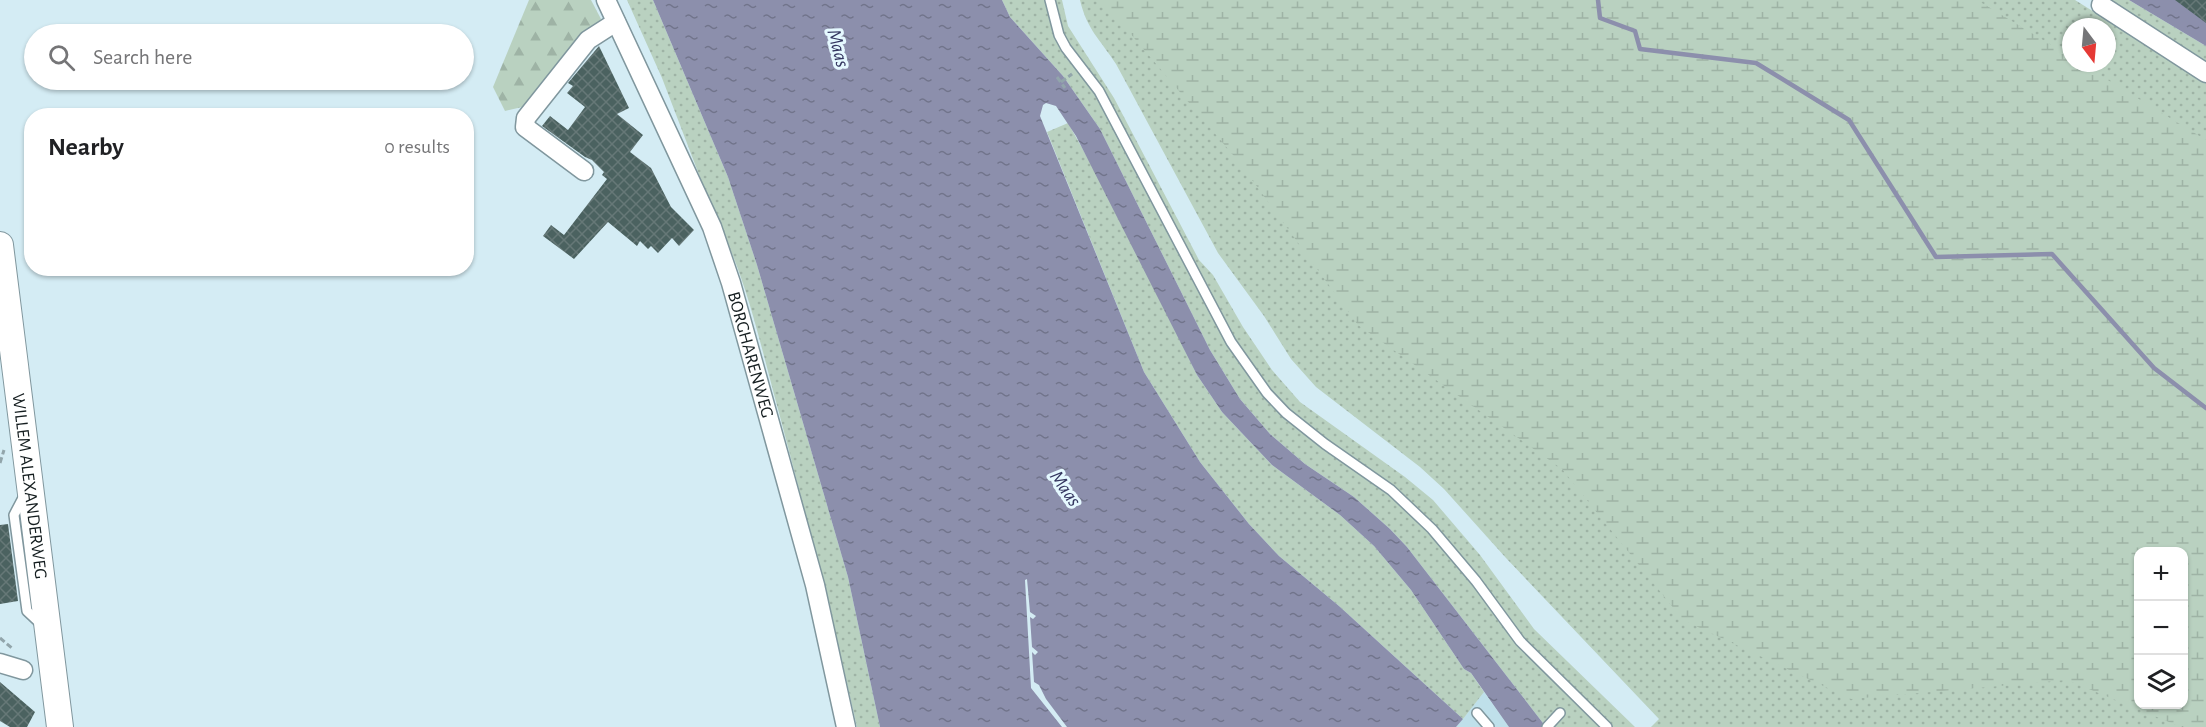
<!DOCTYPE html>
<html lang="en">
<head>
<meta charset="utf-8">
<style>
	body { margin:0; font-family:"Alegreya Sans",sans-serif; background:#f6f6f6; color:#202124 }
	.controls { position:absolute; right:18px; bottom:18px; display:grid; overflow:hidden; border-radius:12px; box-shadow:0 2px 4px #0004 }
	.controls button { width:54px; height:54px; display:grid; place-items:center; padding:0; border:0; border-bottom:2px solid #e0e0e0; background:#fff; color:#202124; font:30px sans-serif }
	.compass { position:absolute; left:2062px; top:18px; width:54px; height:54px; border-radius:50%; background:#fff; box-shadow:0 2px 4px #0004; rotate:164deg }
	.list { margin:0; padding:0; list-style:none }
	h2 { display:flex; justify-content:space-between; align-items:center; height:78px; margin:0; padding:0 24px; font-size:26px }
	h2 small { font-size:20px; font-weight:400; color:#757577 }
	.icon { flex:none; width:33px; height:33px; fill:none; stroke:currentColor; stroke-width:2; stroke-linecap:round; stroke-linejoin:round }
	.map { position:relative; flex:none; width:2206px; height:727px; overflow:hidden }
	.search { position:absolute; background:#fff; box-shadow:0 2px 4px #0004; left:24px; top:24px; width:450px; height:66px; display:flex; align-items:center; gap:15px; box-sizing:border-box; padding:0 21px; border-radius:33px; color:#757577; font-size:22px }
	.panel { position:absolute; background:#fff; box-shadow:0 2px 4px #0004; left:24px; top:108px; width:450px; height:168px; border-radius:24px }
	.map>svg:first-child { display:block }
	.built { fill:#bfe0ea }
	.grass { fill:url(#grass-dots); fill-rule:evenodd }
	.forest { fill:url(#forest-firs) }
	.wetland { fill:url(#wetland-marsh); fill-rule:evenodd }
	.water { fill:url(#water-ripples) }
	.lines { fill:none; stroke-linecap:round; stroke-linejoin:round }
	.stream { stroke:#8c8fac; stroke-width:4.5 }
	.building { fill:url(#building-cross-hatch) }
	.lane-casing { stroke:#80979e; stroke-width:12 }
	.street-casing { stroke:#80979e; stroke-width:21 }
	.secondary-casing { stroke:#80979e; stroke-width:28 }
	.path { stroke:#92a5ab; stroke-width:3; stroke-dasharray:6 3; stroke-linecap:butt }
	.lane { stroke:#fff; stroke-width:9 }
	.street { stroke:#fff; stroke-width:18 }
	.secondary { stroke:#fff; stroke-width:26 }
	.labels { text-anchor:middle; stroke-width:6; stroke-linejoin:round; paint-order:stroke }
	.street-label { font-size:18px; fill:#141d1f; stroke:#e5f9ff }
	.water-label { font-size:20px; font-style:italic; fill:#343660; stroke:#e5f9ff }
</style>
</head>
<body>
<div class="map">
<svg width="2206" height="727" viewBox="0 0 2206 727">
	<defs>
		<pattern id="grass-dots" width="8" height="8" patternUnits="userSpaceOnUse" patternTransform="scale(1.5)"><rect width="8" height="8" fill="#b9d1c0"/><path d="M2 2h.1M6 6h.1" fill="none" stroke="#9eb3a5" stroke-width="1.8" stroke-linecap="round"/></pattern>
		<pattern id="forest-firs" width="22" height="20" patternUnits="userSpaceOnUse" patternTransform="scale(1.5)"><rect width="22" height="20" fill="#b9d1c0"/><path d="M5 1l3.5 6h-7zM16 11l3.5 6h-7z" fill="#9eb3a5"/></pattern>
		<pattern id="wetland-marsh" width="20" height="14" patternUnits="userSpaceOnUse" patternTransform="scale(1.5)"><rect width="20" height="14" fill="#b9d1c0"/><path d="M1 5h8M5 5V1M11 12h8M15 12V8" fill="none" stroke="#9eb3a5"/></pattern>
		<pattern id="water-ripples" width="26" height="14" patternUnits="userSpaceOnUse" patternTransform="scale(1.5)"><rect width="26" height="14" fill="#8c8fac"/><path d="M2 4q2-2 4 0t4 0M15 11q2-2 4 0t4 0" fill="none" stroke="#71748b"/></pattern>
		<pattern id="building-cross-hatch" width="8" height="8" patternUnits="userSpaceOnUse" patternTransform="scale(1.5)"><rect width="8" height="8" fill="#4b6260"/><path d="M0 0l8 8M0 8l8-8" fill="none" stroke="#667877"/></pattern>
	</defs>
	<rect width="100%" height="100%" fill="#d4ecf4"/>
	<!-- built -->
	<path class="built" d="M1484,692L1509,727H1456L1463,719Z"/>
	<!-- grass -->
	<path class="grass" d="M627,0H653L728,177L757,265L848,577L880,727H857C833,620 806,515 778,409C761,347 746,275 716,219L662,78Z
		M1002,0H1062L1068,26L1114,98L1199,260L1213,275L1243,327L1272,370L1300,402L1405,477L1433,500L1480,555L1534,629L1635,727H1546L1407,547L1390,529L1354,497L1305,464L1270,434L1240,399L1210,350L1100,129L1063,76L1010,17Z
		M1080,0H2075L2206,82V727H1651L1659,719L1506,558L1444,489L1420,467L1316,387L1291,359L1264,316L1218,253L1116,64C1100,39 1087,30 1080,0ZM2071,27H2107V63H2071ZM2138,552H2184V704H2138Z
		M2103,0H2129L2206,46V67Z
		M1068,123L1100,180L1197,375L1222,412L1272,465L1340,515L1374,546L1411,590L1464,669L1471,673L1484,692L1463,719L1339,606L1279,556L1249,524L1200,462L1144,372L1047,132Z"/>
	<!-- forest -->
	<path class="forest" d="M529,0H591L601,19L531,105L505,111L493,87Z"/>
	<!-- wetland -->
	<path class="wetland" d="M1102,0H1977L2071,57V63H2080L2206,140V727H2181L2067,680L1851,699L1683,620L1562,469L1358,325L1239,162ZM2138,552H2184V704H2138Z"/>
	<!-- water -->
	<path class="water" d="M653,0H1002L1010,17L1063,76L1100,129L1210,350L1240,399L1270,434L1305,464L1354,497L1390,529L1407,547L1546,727H1509L1471,673L1464,669L1411,590L1374,546L1340,515L1272,465L1222,412L1197,375L1076,136L1056,106L1046,103L1043,105L1040,116L1144,372L1200,462L1249,524L1279,556L1339,606L1463,719L1456,727H1067L1046,699L1039,685L1034,682L1032,652L1035,655L1038,652L1032,647L1030,617L1033,619L1036,616L1030,612L1027,579L1025,580L1031,688L1062,727H880L848,577L757,265L728,177Z
		M2129,0H2206V46Z"/>
	<g class="lines">
		<!-- stream -->
		<path class="stream" d="M1598,0L1600,18L1635,31L1640,49L1756,63L1849,120L1936,257L2052,254L2154,368L2206,408"/>
	</g>
	<!-- building -->
	<path class="building" d="M2175,0H2206V23Z
		M599,46L629,108L617,114L643,135L630,152L651,168L671,207L694,230L679,246L672,238L658,253L651,246L648,249L640,241L637,246L608,222L574,259L543,236L551,225L564,235L607,179L602,175L604,172L592,160L585,157L542,126L550,116L568,130L585,107L567,93L573,86L568,83Z
		M8,524L18,601L0,604V525Z
		M0,682L35,712L27,727H10L0,721Z"/>
	<g class="lines">
		<defs>
			<path id="lane" d="M1050,0L1059,35L1066,48L1099,91L1231,342L1267,393L1286,413L1325,444L1391,490L1432,529L1476,581L1520,641L1607,727
				M24,496L14,515L27,611L42,625
				M1477,713L1489,727
				M1547,727L1560,713"/>
			<g id="street">
				<path id="s1" d="M606,0L712,227L731,283L815,585L846,727"/>
				<path d="M2101,5L2206,73"/>
				<path d="M584,171L525,127L526,118L588,40L616,22"/>
				<path d="M0,663L23,670"/>
			</g>
			<g id="secondary">
				<path id="s2" d="M0,245L60,727"/>
			</g>
		</defs>
		<!-- lane casing -->
		<use href="#lane" class="lane-casing"/>
		<!-- street casing -->
		<use href="#street" class="street-casing"/>
		<!-- secondary casing -->
		<use href="#secondary" class="secondary-casing"/>
		<!-- path -->
		<path class="path" d="M1057,77L1065,88
			M1061,82L1072,74
			M0,463L4,450
			M0,638L13,649"/>
		<!-- lane -->
		<use href="#lane" class="lane"/>
		<!-- street -->
		<use href="#street" class="street"/>
		<!-- secondary -->
		<use href="#secondary" class="secondary"/>
	</g>
	<g class="labels">
		<!-- street labels -->
		<g class="street-label">
			<text dy="6" stroke="none"><textPath href="#s1" startOffset="384">BORGHARENWEG</textPath></text>
			<text dy="6" stroke="none"><textPath href="#s2" startOffset="243">WILLEM ALEXANDERWEG</textPath></text>
		</g>
		<!-- water labels -->
		<g class="water-label">
			<text transform="translate(839 48) rotate(75)" y="7">Maas</text>
			<text transform="translate(1066 488) rotate(55)" y="7">Maas</text>
		</g>
	</g>
</svg>
<div class="controls">
<button>+</button>
<button>−</button>
<button><svg class="icon" aria-label="layers" viewBox="0 0 24 24"><path d="M12 4l9 5-9 5-9-5zM3 14l9 5 9-5"/></svg></button>
</div>
<svg class="compass" viewBox="-18 -18 36 36"><path d="M0-13l5 13h-10z" fill="#e53935"/><path d="M0 13l5-13h-10z" fill="#757577"/></svg>
<div class="search"><svg class="icon" aria-label="search" viewBox="0 0 24 24"><circle cx="10" cy="10" r="6"/><path d="M15 15l6 6"/></svg>Search here</div>
<section class="panel">
<h2>Nearby<small>0 results</small></h2>
<ul class="list">
</ul>
</section>
</div>
</body>
</html>
